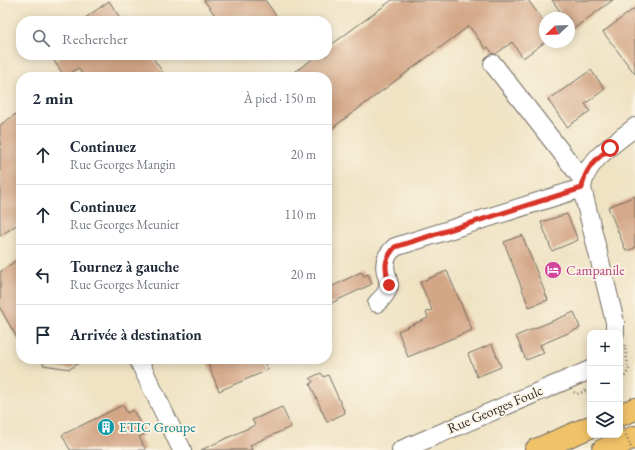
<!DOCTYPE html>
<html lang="fr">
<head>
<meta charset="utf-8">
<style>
	body { margin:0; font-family:"EB Garamond",serif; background:#f6f6f7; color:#1f2937 }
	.controls { position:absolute; right:12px; bottom:12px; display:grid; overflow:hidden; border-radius:8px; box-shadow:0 2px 10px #0003 }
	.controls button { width:36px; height:36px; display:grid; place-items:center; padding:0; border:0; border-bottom:1px solid #e0e1e3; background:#fff; color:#1f2937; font:20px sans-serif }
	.compass { position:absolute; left:539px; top:12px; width:36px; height:36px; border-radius:50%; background:#fff; box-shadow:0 2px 10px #0003; rotate:247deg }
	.stop { position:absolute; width:12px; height:12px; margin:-9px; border:3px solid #d93025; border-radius:50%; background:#fff }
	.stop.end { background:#d93025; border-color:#fff; box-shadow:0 1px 4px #0008 }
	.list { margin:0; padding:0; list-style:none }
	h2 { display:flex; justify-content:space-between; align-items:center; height:52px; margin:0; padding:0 16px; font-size:17px }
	h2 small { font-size:13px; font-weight:400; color:#747a83 }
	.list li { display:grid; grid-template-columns:26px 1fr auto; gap:12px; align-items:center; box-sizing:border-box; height:60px; padding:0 16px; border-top:1px solid #e0e1e3 }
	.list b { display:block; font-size:15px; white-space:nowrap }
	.list p { margin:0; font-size:13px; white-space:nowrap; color:#747a83 }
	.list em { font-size:13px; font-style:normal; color:#747a83 }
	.icon { flex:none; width:22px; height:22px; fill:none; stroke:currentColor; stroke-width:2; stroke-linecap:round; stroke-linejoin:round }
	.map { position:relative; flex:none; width:635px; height:450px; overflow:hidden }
	.search { position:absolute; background:#fff; box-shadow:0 2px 10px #0003; left:16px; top:16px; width:316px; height:44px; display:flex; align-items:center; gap:10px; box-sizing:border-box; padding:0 14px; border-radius:16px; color:#747a83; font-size:15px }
	.panel { position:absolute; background:#fff; box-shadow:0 2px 10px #0003; left:16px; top:72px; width:316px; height:292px; border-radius:16px }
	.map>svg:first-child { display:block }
	.building { fill:#d3a686 }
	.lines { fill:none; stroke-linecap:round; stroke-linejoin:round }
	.minor-casing { stroke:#706b61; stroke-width:20 }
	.highway-casing { stroke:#706b61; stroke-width:24 }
	.path { stroke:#706b61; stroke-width:2.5; stroke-dasharray:1 3; stroke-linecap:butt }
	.minor { stroke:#fff; stroke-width:18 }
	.highway { stroke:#f1c369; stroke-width:22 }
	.path-bridge { stroke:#706b61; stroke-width:2.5; stroke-dasharray:1 3; stroke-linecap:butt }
	.route { stroke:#d93025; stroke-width:5 }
	.labels { text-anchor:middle; stroke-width:3.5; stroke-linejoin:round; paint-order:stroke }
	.hotel-label { font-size:14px; fill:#b23c85; stroke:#fcf5e5; text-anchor:start }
	.street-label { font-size:14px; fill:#2b2b2b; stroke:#fcf5e5 }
	.culture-label { font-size:14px; fill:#0d838f; stroke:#fcf5e5; text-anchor:start }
</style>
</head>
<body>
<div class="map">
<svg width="635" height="450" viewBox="0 0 635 450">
	<rect width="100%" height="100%" fill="#fcf5e5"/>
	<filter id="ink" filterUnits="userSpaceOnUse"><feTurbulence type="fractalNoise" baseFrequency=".025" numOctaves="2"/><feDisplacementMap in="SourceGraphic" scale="8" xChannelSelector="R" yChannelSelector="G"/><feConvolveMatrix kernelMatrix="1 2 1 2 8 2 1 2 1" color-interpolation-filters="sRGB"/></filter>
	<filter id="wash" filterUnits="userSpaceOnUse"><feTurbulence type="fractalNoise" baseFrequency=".012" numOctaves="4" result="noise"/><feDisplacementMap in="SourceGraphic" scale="16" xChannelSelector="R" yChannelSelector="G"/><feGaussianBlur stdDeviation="0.9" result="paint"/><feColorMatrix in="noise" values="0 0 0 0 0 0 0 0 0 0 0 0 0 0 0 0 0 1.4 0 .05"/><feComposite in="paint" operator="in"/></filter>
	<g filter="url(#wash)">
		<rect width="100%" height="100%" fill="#efe3c4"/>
		<g id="blocks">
			<!-- building -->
			<path class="building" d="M204,0H265L280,21H219Z
				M392,0H528L545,23V42L523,58L512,42L496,54H493L488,47L486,49L469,26L327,132V77H288L318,55H327V48Z
				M552,0H613L573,29L569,24V18H565Z
				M109,1L122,21H81Z
				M635,8V74L603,32Z
				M64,55H151L166,77H84L78,68L65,77L54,61Z
				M591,70L605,89L585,104L590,111L567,127L548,100Z
				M16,114L21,121V222L0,236V125Z
				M635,196V248L626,251L608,207Z
				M567,214L578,240L552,251L541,222Z
				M522,235L548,300L529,307L504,242Z
				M21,257V345L0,308V272Z
				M447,271L472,330L408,357L398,331L428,318L426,312L432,310L420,282Z
				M361,272L364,276L368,274L372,284L327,305V289Z
				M574,312L580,328L540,345L544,353L526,360L516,336Z
				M492,344L501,367L477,377L468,354Z
				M43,359H85L70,369L43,365Z
				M206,359H263L268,370L219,391Z
				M321,373L324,377L328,375L345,413L327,422L310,384L313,382L310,378Z
				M123,405L127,413L133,410L138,419L145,434L139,437L146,450H70L62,435Z
				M282,407L291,427L250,445L252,450H201L255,425L252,420Z"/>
		</g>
	</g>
	<g filter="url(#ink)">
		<use href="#blocks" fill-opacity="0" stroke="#706b61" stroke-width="1"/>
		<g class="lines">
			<defs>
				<path id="minor" d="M493,64L583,180
					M377,303C401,282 379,277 387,257C388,254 392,250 395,247L582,188
					M615,333V322L582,188C585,160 615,144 635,127
					M138,359L182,450
					M401,450L590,370"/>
				<path id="highway" d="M620,415L635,409
					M536,450L590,427
					M603,450L635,437"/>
			</defs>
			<!-- minor casing -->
			<use href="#minor" class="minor-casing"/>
			<!-- highway casing -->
			<use href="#highway" class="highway-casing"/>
			<!-- path -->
			<path class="path" d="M620,383L629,370L624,343
				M574,392L577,394L585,391L590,392"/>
			<!-- minor -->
			<use href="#minor" class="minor"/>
			<!-- highway -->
			<use href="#highway" class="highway"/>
			<!-- path-bridge -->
			<path class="path-bridge" d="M620,420L632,450"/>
		</g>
	</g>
	<g class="lines" filter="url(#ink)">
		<!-- route -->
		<path class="route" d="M389,285C385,267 383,261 395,247L582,188C584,169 596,159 610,148"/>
	</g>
	<!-- icons -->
	<defs>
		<symbol id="hotel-disc" viewBox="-11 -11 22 22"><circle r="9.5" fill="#d1479c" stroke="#fcf5e5"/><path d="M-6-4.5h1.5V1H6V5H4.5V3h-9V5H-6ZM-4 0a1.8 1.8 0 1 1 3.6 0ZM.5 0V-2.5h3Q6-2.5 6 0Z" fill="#fff"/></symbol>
		<symbol id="building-disc" viewBox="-11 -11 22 22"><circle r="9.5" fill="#0f9aa8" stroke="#fcf5e5"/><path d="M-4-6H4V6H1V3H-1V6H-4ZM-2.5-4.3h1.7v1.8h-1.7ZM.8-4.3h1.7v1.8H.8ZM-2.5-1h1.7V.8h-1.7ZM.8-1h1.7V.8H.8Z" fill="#fff"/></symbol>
	</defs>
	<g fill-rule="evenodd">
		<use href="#hotel-disc" x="543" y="260" width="20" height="20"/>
		<use href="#building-disc" x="96" y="417" width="20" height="20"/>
	</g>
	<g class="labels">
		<!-- hotel labels -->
		<g class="hotel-label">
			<text x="566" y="275">Campanile</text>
		</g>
		<!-- street labels -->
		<g class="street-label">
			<text transform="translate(495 409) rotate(-23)" y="5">Rue Georges Foulc</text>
		</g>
		<!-- culture labels -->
		<g class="culture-label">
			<text x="119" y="432">ETIC Groupe</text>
		</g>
	</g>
</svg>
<div class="controls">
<button>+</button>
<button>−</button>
<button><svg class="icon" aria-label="layers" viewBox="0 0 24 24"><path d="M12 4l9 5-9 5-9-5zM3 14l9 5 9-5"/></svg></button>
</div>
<svg class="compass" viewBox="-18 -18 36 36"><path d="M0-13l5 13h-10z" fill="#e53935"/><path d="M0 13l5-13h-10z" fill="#747a83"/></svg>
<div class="stop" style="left:610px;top:148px"></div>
<div class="stop end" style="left:389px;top:285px"></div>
<div class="search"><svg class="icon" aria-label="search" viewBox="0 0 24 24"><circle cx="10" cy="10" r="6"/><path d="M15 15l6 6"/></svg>Rechercher</div>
<section class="panel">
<h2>2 min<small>À pied · 150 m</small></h2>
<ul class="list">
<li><svg class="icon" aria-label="ahead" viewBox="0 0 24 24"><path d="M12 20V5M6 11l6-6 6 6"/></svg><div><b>Continuez</b><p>Rue Georges Mangin</p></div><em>20 m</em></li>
<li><svg class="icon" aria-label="ahead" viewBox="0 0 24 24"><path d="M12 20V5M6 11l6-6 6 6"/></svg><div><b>Continuez</b><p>Rue Georges Meunier</p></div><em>110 m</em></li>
<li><svg class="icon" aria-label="left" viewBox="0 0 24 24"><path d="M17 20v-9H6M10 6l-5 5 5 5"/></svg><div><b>Tournez à gauche</b><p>Rue Georges Meunier</p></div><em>20 m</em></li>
<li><svg class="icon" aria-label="arrive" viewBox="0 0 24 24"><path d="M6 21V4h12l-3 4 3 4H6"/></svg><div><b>Arrivée à destination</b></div></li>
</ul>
</section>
</div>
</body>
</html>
